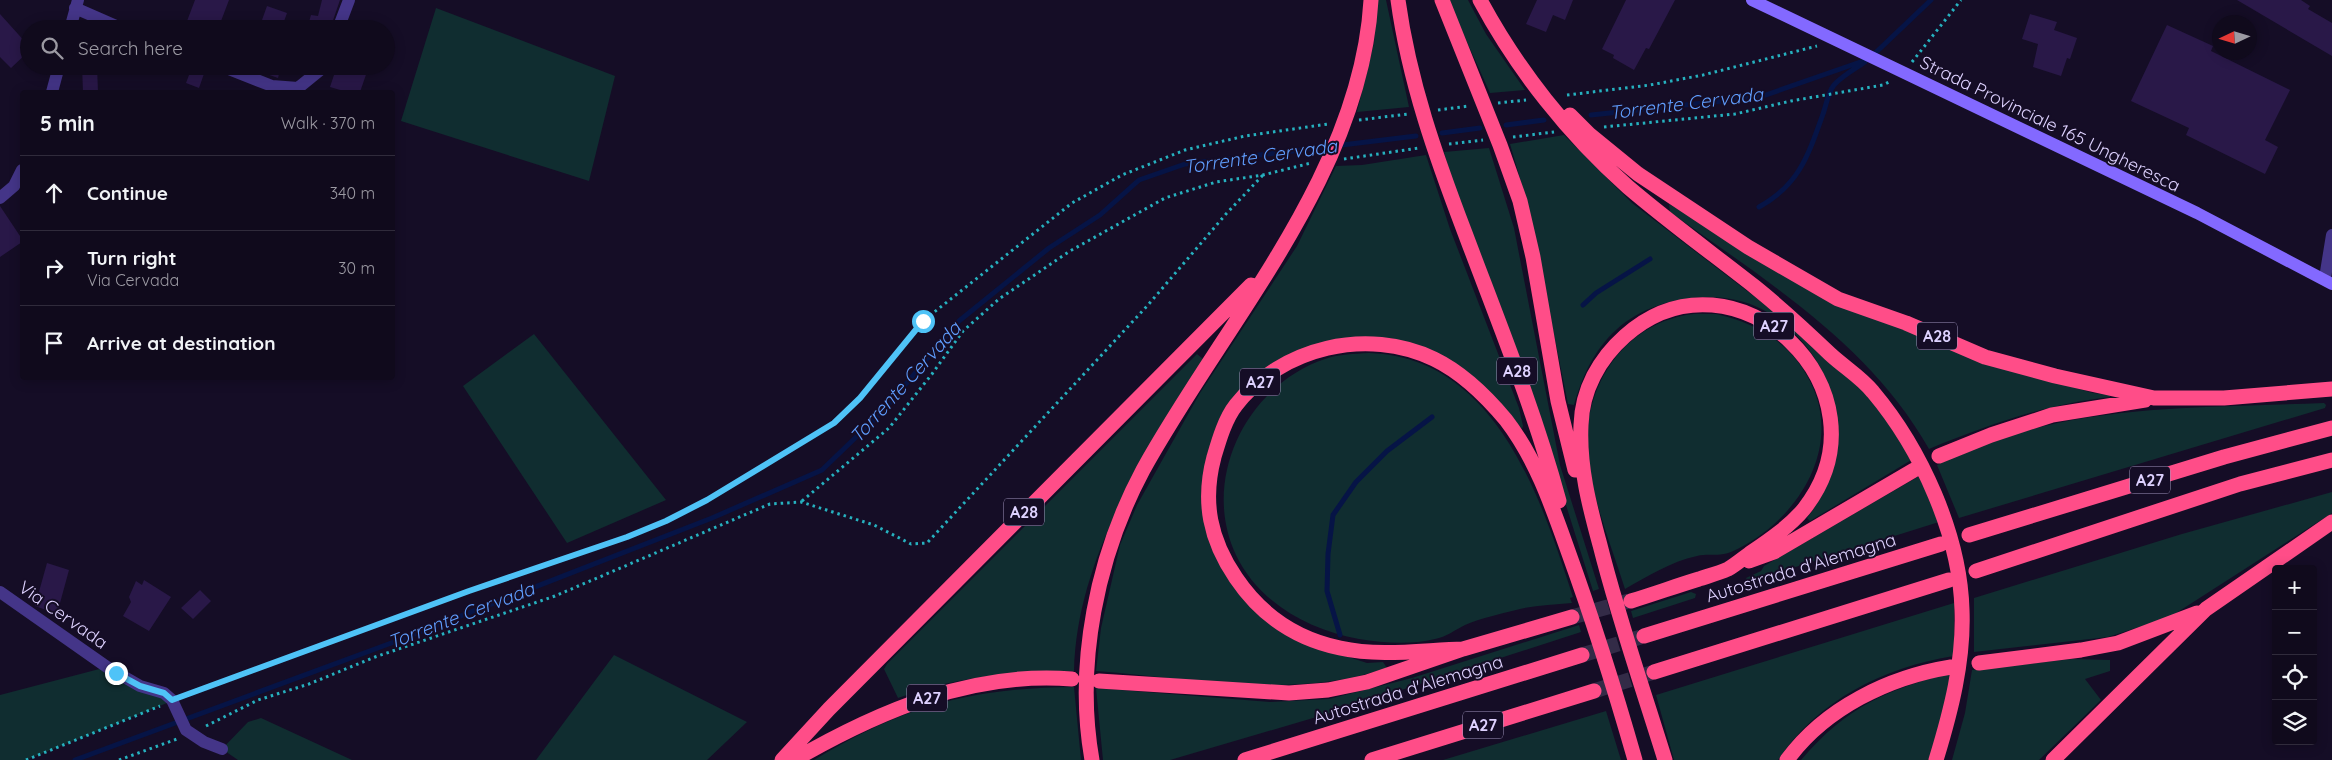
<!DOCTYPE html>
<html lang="en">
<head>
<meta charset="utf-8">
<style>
	body { margin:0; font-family:Quicksand,sans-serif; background:#1e1829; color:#f1f3f6 }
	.controls { position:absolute; right:15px; bottom:15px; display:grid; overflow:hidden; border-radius:5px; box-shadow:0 2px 12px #0003 }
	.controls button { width:45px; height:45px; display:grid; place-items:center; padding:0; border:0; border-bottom:1px solid #302b3b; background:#100a1c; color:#f1f3f6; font:25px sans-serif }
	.compass { position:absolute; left:2212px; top:15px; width:45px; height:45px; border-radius:50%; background:#100a1c; box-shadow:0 2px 12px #0003; rotate:266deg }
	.stop { position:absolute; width:15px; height:15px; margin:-11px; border:4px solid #4fc3f7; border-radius:50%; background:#fff }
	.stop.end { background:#4fc3f7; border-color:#fff; box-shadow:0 1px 5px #0008 }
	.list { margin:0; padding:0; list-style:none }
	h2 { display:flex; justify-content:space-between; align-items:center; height:65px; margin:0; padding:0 20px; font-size:21px }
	h2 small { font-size:16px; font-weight:400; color:#9c9aa3 }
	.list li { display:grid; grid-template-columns:32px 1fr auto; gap:15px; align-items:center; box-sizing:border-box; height:75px; padding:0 20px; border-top:1px solid #302b3b }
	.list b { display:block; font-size:19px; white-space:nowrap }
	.list p { margin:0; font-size:16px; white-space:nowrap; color:#9c9aa3 }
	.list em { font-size:16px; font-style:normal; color:#9c9aa3 }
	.icon { flex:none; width:28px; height:28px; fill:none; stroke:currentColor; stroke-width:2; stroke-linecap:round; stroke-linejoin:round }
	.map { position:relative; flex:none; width:2332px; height:760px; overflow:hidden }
	.search { position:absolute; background:#100a1c; box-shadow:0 2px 12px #0003; left:20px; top:20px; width:375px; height:55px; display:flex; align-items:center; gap:12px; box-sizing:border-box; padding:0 18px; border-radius:28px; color:#9c9aa3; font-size:19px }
	.panel { position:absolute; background:#100a1c; box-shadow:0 2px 12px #0003; left:20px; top:90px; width:375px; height:290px; border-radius:5px }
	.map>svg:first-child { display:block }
	.green { fill:#102d30 }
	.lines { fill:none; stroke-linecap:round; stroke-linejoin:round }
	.stream { stroke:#061446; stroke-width:5 }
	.building { fill:#291848 }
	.highway-tunnel { stroke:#332b47; stroke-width:15; stroke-dasharray:15 8; stroke-linecap:butt }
	.path { stroke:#26b1bf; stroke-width:3; stroke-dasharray:2.5 4; stroke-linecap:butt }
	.street { stroke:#443588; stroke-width:12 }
	.secondary { stroke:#8369ff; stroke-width:12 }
	.highway { stroke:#ff4d88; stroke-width:15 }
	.route { stroke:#4fc3f7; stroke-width:6 }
	.labels { text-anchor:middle; stroke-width:4; stroke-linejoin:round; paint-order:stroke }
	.shield { fill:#150d26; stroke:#a297be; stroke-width:1 }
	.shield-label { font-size:16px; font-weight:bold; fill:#ded2ff }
	.street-label { font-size:18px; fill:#ded2ff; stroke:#150d26 }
	.water-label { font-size:19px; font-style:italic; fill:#609eff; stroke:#150d26 }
</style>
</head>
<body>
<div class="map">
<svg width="2332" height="760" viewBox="0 0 2332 760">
	<rect width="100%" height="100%" fill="#150d26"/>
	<!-- green -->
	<path class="green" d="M1377,0H1386L1409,107L1357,112L1374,43Z
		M1448,0H1468L1486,34L1525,90L1490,93Z
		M436,8L615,76L589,181L401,121Z
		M1564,135L1632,203L1768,307L1867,393L1913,459L1810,521L1807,518C1826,494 1832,471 1834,441C1834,431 1837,420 1835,410C1829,367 1796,324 1755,306C1712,288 1651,298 1616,330C1594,350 1582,377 1574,405L1568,404L1528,206L1510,144Z
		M1489,148L1514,228L1560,465L1599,589L1593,591L1549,451L1455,192L1444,152Z
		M1426,155L1450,229L1519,408L1523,426L1522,429L1506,409L1421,347L1391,338H1341L1313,345L1289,357L1237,399L1207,472L1230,579L1327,650L1367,663L1383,662L1387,668C1294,700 1190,678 1096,671L1101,628L1120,545L1137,505L1200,393L1297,246L1336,166L1362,165Z
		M1669,204L1778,267L2000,366L2093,393L2110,395V397C2046,404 1988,425 1929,449C1871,345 1765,280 1670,212Z
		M1716,314C1760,324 1796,346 1814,390C1841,456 1791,526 1731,552C1719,557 1708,553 1697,556C1670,562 1648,576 1625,589C1612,548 1595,507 1589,465C1578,398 1616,328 1686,315C1696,313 1706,314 1716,314Z
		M534,334L666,500L567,543L463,386Z
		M1369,353C1496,357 1541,498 1573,597L1570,598L1572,603C1553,605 1534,605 1516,610C1500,614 1481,618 1465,625C1455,630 1446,637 1435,639C1411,645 1383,643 1359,639C1309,630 1259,603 1236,555C1200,479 1247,385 1325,359C1339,354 1354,354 1369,353Z
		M1197,354L1203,359C1146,455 1077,556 1074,671C1014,671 955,677 898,698L884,669L887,664Z
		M2324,403L2326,405L2325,408L1959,518L1937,465C1971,449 2007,435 2044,426C2135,405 2231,407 2324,403Z
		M1921,475L1939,522L1748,582L1746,578L1761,571L1764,566Z
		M2332,492V513L2170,617L2108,637L1974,652V598L2182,534Z
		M1691,592L1696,594L1695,598L1633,618L1631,611Z
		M1954,603V656C1884,667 1818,700 1778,760H1674L1656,695Z
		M1579,625L1581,632L1330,713L1170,760H1103L1096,688L1270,702L1329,699L1412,678Z
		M614,655L747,722L707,760H536Z
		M2072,659L2110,660V671L2085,679L2101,700L2039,760H1952L1965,713L1972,670Z
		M107,667L154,691L167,703L26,760H0V695Z
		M1953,672L1932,760H1801C1847,706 1887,690 1953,672Z
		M1074,687L1081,760H814C904,706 970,688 1074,687Z
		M1606,711L1621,760H1443Z
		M261,718L352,760H238L222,749L248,722Z"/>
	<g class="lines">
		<!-- stream -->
		<path class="stream" d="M1591,115L1760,97L1869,59L1931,0
			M1506,125L1544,120
			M1442,133L1480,128
			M1759,207C1799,185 1808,156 1823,114C1826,106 1828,92 1834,85C1842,76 1855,69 1865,62
			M1583,305L1596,293L1650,259
			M1340,635L1327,591L1328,554L1333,515L1356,482L1387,451L1432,417
			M75,760L394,642L712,518L822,470L884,410L959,321L1049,248L1100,215L1139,180L1185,164L1416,136"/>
	</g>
	<!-- building -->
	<path class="building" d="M195,0H229L218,29H184Z
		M322,0H340L330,29H307L311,15L318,16Z
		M1537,0H1573L1565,20L1553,15L1546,32L1526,24Z
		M1626,0H1675L1649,49L1646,48L1634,70L1613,58L1614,55L1602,49Z
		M2237,0H2301L2310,6L2308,9L2332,23V56Z
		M267,6L287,13L282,27L262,20Z
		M0,14L27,44L25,47L29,51L11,68L0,57Z
		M2030,14L2057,22L2054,30L2077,38L2070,59L2067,58L2061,76L2033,67L2038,44L2022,39Z
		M2167,25L2213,46L2211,51L2290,90L2265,140L2278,147L2265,174L2186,135L2189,128L2131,101Z
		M82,66H97L98,92H83Z
		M244,66H281L278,78Z
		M337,66H369L360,92H347L330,87Z
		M192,67L205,71L199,88L186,83Z
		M0,206L22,239V242L0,257Z
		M47,563L69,570L57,614L35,606Z
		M144,580L171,597L149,631L123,616L131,602L129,597L136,581L142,585Z
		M200,590L211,601L193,619L181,608Z"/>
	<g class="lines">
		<!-- highway-tunnel -->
		<path class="highway-tunnel" d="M1572,617L1629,601
			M1582,655L1644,636
			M1594,691L1654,672"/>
		<!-- path -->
		<path class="path" d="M1912,62L1961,0
			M1567,95L1650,85L1703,75L1817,46
			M1498,103L1526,100
			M1438,110L1469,106
			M1359,120L1408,114
			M1604,127L1735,114L1791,101L1883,85L1891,81
			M1513,137L1554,132
			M1449,144L1483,140
			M1344,159L1419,148
			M802,501L889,428L932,374L963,331L999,299L1070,251L1165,198L1216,182L1263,175L1311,163
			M184,696L469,591L627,537L666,521L707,500L834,423L860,398L923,321L1072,203L1122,175L1185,150L1245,136L1328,124
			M206,726L258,700L309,684L375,657L555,596L770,504L801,502L874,525L911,544L927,543L1148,305L1226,214L1263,175
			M26,760L160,706
			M119,760L177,739"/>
		<!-- street -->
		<path class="street" d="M75,8L123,29
			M70,29L78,0
			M338,29L349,0
			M221,66L272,86L298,88L325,66
			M52,92L59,66
			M0,198L14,186L22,170
			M2325,278L2332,235
			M0,592L107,667L140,686L164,693L172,700L186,730L204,742L222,749"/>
		<!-- secondary -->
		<path class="secondary" d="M1752,0L2197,213L2332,284"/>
		<!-- highway -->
		<path class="highway" d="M1398,0C1409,81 1436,157 1465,233C1498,321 1534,409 1559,501
			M1442,0L1500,145L1520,201L1533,257L1558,401L1575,470
			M1480,0C1517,69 1569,135 1628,187C1669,222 1713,254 1755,287C1781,308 1806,331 1830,354C1844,367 1862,378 1873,392C1921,449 1960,535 1962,610C1964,661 1951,711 1936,760
			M1570,115L1589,134L1638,174L1748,247L1838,299L1906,323L1985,357L2055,376L2154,398H2224L2332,389
			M1939,456L1991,435L2052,415L2145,400
			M1969,535L2224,457L2332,428
			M1749,561L1774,552L1914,470
			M1976,571L2240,484L2332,460
			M1631,601C1654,594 1676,586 1699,579C1708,576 1719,573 1728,569C1735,565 1742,559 1749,554C1768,541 1789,527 1804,509C1896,391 1735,238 1625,336C1599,359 1582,390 1581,425C1579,466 1589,505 1600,545C1618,617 1643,689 1665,760
			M1644,636L1941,544
			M1463,649C1423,650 1380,657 1340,648C1297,639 1261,615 1236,578C1210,540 1202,502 1214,457C1219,440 1225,419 1236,405C1282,347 1367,327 1434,359C1463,373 1486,396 1506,420C1536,459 1552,506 1568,551C1593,620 1615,690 1635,760
			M1979,663L2081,650L2118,643L2197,613
			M1654,672L1949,580
			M1099,681L1289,693L1328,690L1367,682L1463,649L1572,617
			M782,760L829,709L1251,285
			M794,760C879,711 972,671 1072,679
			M1092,760C1075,664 1097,556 1143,470C1224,323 1361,175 1371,0
			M1245,760L1582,655
			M1372,760L1594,691
			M1787,760C1825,708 1889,677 1951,667
			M2053,760L2206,609L2332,522"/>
	</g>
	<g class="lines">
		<!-- route -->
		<path class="route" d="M116,673L140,686L164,693L172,700L469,591L627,537L666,521L707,500L834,423L860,398L923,321"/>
	</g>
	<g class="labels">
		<!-- shield labels -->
		<g class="shield">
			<rect x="1754" y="312.5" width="40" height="27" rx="4"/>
			<rect x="1917" y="322.5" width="40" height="27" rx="4"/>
			<rect x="1497" y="357.5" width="40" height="27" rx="4"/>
			<rect x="1240" y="368.5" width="40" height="27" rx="4"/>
			<rect x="2130" y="466.5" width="40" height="27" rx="4"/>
			<rect x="1004" y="498.5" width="40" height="27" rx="4"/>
			<rect x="907" y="684.5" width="40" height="27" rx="4"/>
			<rect x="1463" y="711.5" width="40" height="27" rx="4"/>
		</g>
		<g class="shield-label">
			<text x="1774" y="332">A27</text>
			<text x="1937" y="342">A28</text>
			<text x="1517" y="377">A28</text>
			<text x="1260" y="388">A27</text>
			<text x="2150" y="486">A27</text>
			<text x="1024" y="518">A28</text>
			<text x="927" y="704">A27</text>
			<text x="1483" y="731">A27</text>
		</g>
		<!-- street labels -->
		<g class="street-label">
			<text transform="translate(2050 124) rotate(26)" y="6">Strada Provinciale 165 Ungheresca</text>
			<text transform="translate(1801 568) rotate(-17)" y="6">Autostrada d'Alemagna</text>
			<text transform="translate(63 615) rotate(35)" y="6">Via Cervada</text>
			<text transform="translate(1408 690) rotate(-17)" y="6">Autostrada d'Alemagna</text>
		</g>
		<!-- water labels -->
		<g class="water-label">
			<text transform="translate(1686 103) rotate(-7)" y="7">Torrente Cervada</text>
			<text transform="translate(1260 156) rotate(-8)" y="7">Torrente Cervada</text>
			<text transform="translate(905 382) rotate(-48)" y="7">Torrente Cervada</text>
			<text transform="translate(461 615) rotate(-21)" y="7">Torrente Cervada</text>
		</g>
	</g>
</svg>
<div class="controls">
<button>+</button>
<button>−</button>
<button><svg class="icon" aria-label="locate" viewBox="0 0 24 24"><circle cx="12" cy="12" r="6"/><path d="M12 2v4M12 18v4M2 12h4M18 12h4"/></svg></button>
<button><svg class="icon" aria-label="layers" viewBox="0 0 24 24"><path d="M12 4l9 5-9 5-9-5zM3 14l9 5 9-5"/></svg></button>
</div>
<svg class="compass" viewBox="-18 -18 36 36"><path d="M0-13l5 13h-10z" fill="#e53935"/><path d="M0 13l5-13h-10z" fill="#9c9aa3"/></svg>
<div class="stop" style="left:923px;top:321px"></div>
<div class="stop end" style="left:116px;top:673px"></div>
<div class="search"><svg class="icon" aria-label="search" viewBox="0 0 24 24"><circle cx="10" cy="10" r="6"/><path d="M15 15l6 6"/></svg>Search here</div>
<section class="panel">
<h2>5 min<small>Walk · 370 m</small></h2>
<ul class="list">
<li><svg class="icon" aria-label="ahead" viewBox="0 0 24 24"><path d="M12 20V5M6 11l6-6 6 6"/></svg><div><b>Continue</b></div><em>340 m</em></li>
<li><svg class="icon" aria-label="right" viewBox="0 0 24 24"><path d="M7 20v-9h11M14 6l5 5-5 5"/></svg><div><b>Turn right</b><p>Via Cervada</p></div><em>30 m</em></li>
<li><svg class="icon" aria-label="arrive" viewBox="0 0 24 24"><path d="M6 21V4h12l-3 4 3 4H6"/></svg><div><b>Arrive at destination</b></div></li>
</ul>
</section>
</div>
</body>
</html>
